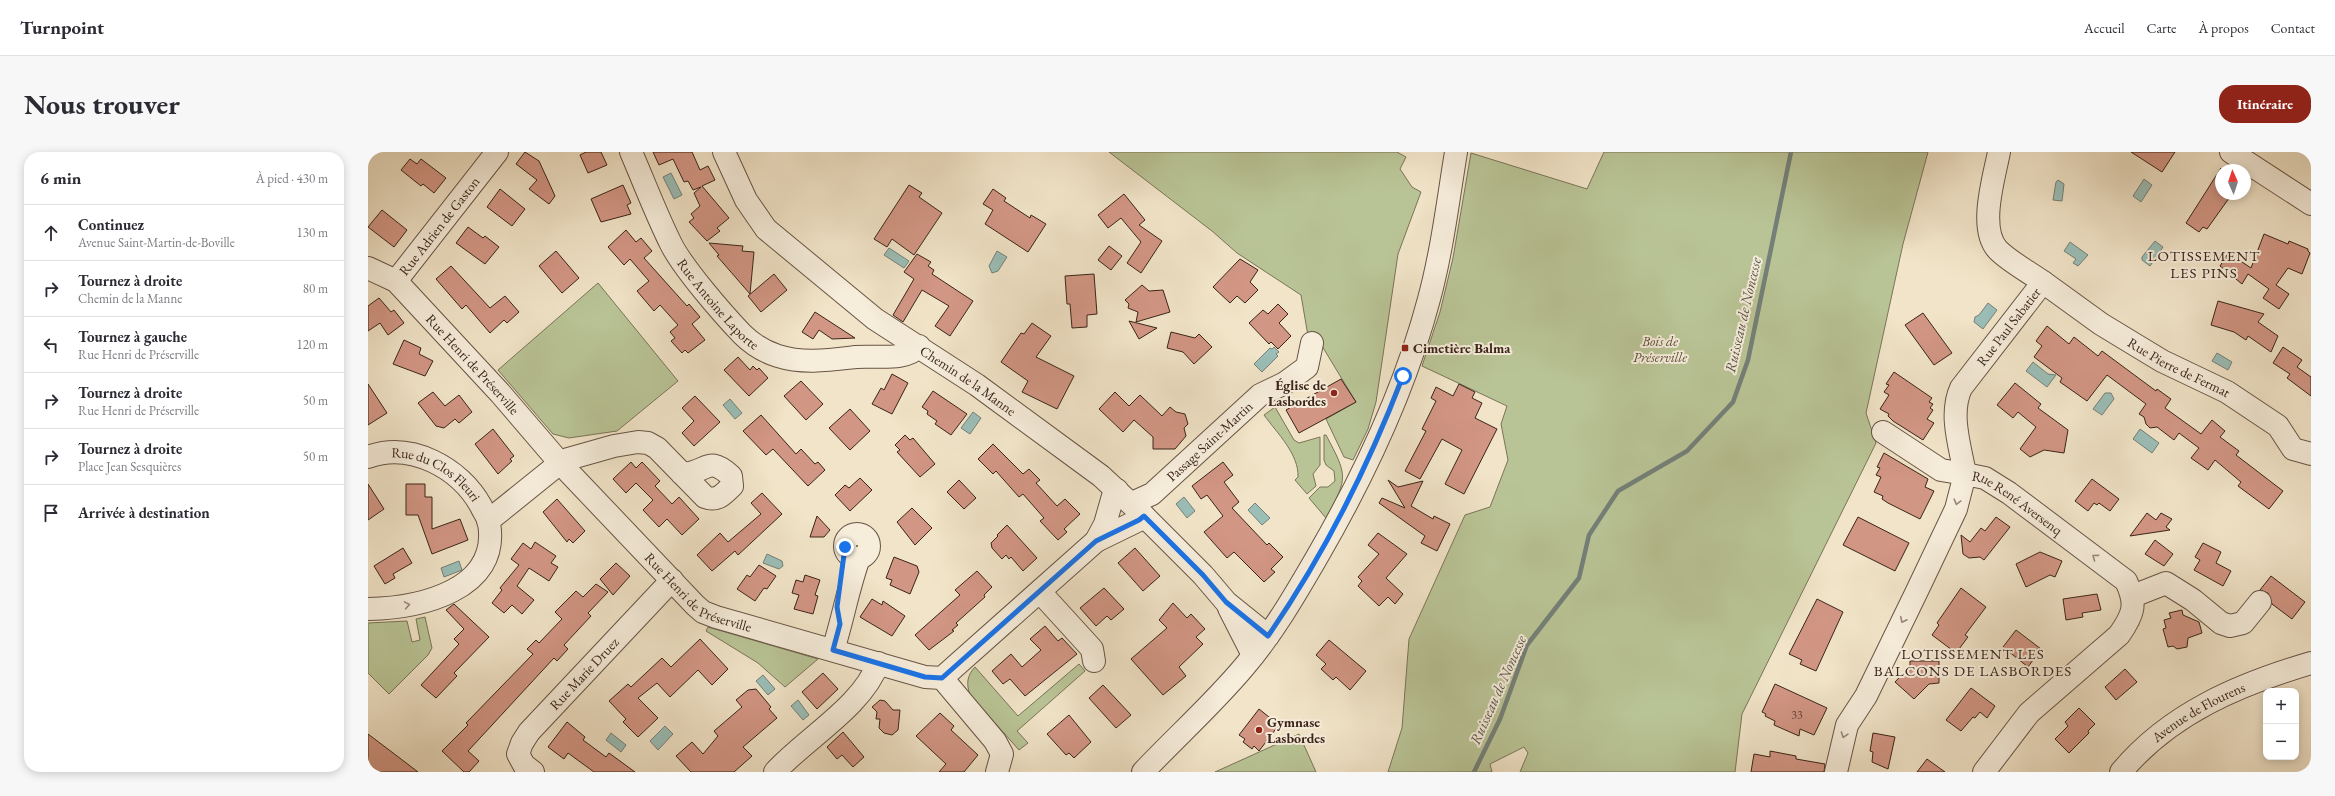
<!DOCTYPE html>
<html lang="fr">
<head>
<meta charset="utf-8">
<style>
	body { margin:0; font-family:"EB Garamond",serif; background:#f7f7f7; color:#2b2b33 }
	.controls { position:absolute; right:12px; bottom:12px; display:grid; overflow:hidden; border-radius:8px; box-shadow:0 2px 10px #0003 }
	.controls button { width:36px; height:36px; display:grid; place-items:center; padding:0; border:0; border-bottom:1px solid #e1e1e2; background:#fff; color:#2b2b33; font:20px sans-serif }
	.compass { position:absolute; left:1847px; top:12px; width:36px; height:36px; border-radius:50%; background:#fff; box-shadow:0 2px 10px #0003; rotate:357deg }
	.stop { position:absolute; width:12px; height:12px; margin:-9px; border:3px solid #1a73e8; border-radius:50%; background:#fff }
	.stop.end { background:#1a73e8; border-color:#fff; box-shadow:0 1px 4px #0008 }
	.list { margin:0; padding:0; list-style:none }
	h2 { display:flex; justify-content:space-between; align-items:center; height:52px; margin:0; padding:0 16px; font-size:17px }
	h2 small { font-size:13px; font-weight:400; color:#7c7c81 }
	.list li { display:grid; grid-template-columns:26px 1fr auto; gap:12px; align-items:center; box-sizing:border-box; height:56px; padding:0 16px; border-top:1px solid #e1e1e2 }
	.list b { display:block; font-size:15px; white-space:nowrap }
	.list p { margin:0; font-size:13px; white-space:nowrap; color:#7c7c81 }
	.list em { font-size:13px; font-style:normal; color:#7c7c81 }
	.icon { flex:none; width:22px; height:22px; fill:none; stroke:currentColor; stroke-width:2; stroke-linecap:round; stroke-linejoin:round }
	.map { position:relative; flex:none; width:1943px; height:620px; overflow:hidden; border-radius:16px }
	header { display:flex; align-items:center; gap:24px; box-sizing:border-box; height:56px; padding:0 20px; background:#fff; border-bottom:1px solid #e1e1e2 }
	header strong { font-size:19px }
	nav { display:flex; gap:22px; margin-inline-start:auto; font-size:14px }
	.intro { display:flex; align-items:center; justify-content:space-between; box-sizing:border-box; height:96px; padding:0 24px }
	h1 { margin:0; font-size:28px }
	.button { padding:10px 18px; border-radius:16px; background:#8f2418; color:#fff; font-size:14px; font-weight:700 }
	main { display:flex; gap:24px; padding:0 24px }
	aside { flex:1; background:#fff; border-radius:16px; box-shadow:0 2px 10px #0003 }
	.map>svg:first-child { display:block }
	.green { fill:#b9c496; stroke:#7a7458 }
	.water { fill:#9bbeb7; stroke:#748078 }
	.lines { fill:none; stroke-linecap:round; stroke-linejoin:round }
	.stream { stroke:#748078; stroke-width:4.5 }
	.building { fill:#d29684; stroke:#3a2419 }
	.minor-casing { stroke:#685445; stroke-width:24 }
	.minor { stroke:#f6eddb; stroke-width:22 }
	.oneway { stroke:#98887a }
	.route { stroke:#1a73e8; stroke-width:5 }
	.poi-dot { fill:#8f2418; stroke:#f6eddb; stroke-width:1.5 }
	.labels { text-anchor:middle; stroke-width:4; stroke-linejoin:round; paint-order:stroke }
	.number-label { font-size:12px; fill:#604034 }
	.street-label { font-size:14px; fill:#3a2419; stroke:#f6eddb }
	.park-label { font-size:14px; font-style:italic; fill:#5a4c38; stroke:#f6eddb }
	.poi-label { font-size:14px; font-weight:bold; fill:#3a2419; stroke:#f6eddb; text-anchor:start }
	.neighbourhood-label { font-size:15px; letter-spacing:1px; fill:#3a2419; stroke:#f6eddb }
	.water-label { font-size:15px; font-style:italic; fill:#575248; stroke:#f6eddb }
</style>
</head>
<body>
<header>
<strong>Turnpoint</strong>
<nav><a>Accueil</a><a>Carte</a><a>À propos</a><a>Contact</a></nav>
</header>
<div class="intro"><h1>Nous trouver</h1><a class="button">Itinéraire</a></div>
<main>
<aside>
<h2>6 min<small>À pied · 430 m</small></h2>
<ul class="list">
<li><svg class="icon" aria-label="ahead" viewBox="0 0 24 24"><path d="M12 20V5M6 11l6-6 6 6"/></svg><div><b>Continuez</b><p>Avenue Saint-Martin-de-Boville</p></div><em>130 m</em></li>
<li><svg class="icon" aria-label="right" viewBox="0 0 24 24"><path d="M7 20v-9h11M14 6l5 5-5 5"/></svg><div><b>Tournez à droite</b><p>Chemin de la Manne</p></div><em>80 m</em></li>
<li><svg class="icon" aria-label="left" viewBox="0 0 24 24"><path d="M17 20v-9H6M10 6l-5 5 5 5"/></svg><div><b>Tournez à gauche</b><p>Rue Henri de Préserville</p></div><em>120 m</em></li>
<li><svg class="icon" aria-label="right" viewBox="0 0 24 24"><path d="M7 20v-9h11M14 6l5 5-5 5"/></svg><div><b>Tournez à droite</b><p>Rue Henri de Préserville</p></div><em>50 m</em></li>
<li><svg class="icon" aria-label="right" viewBox="0 0 24 24"><path d="M7 20v-9h11M14 6l5 5-5 5"/></svg><div><b>Tournez à droite</b><p>Place Jean Sesquières</p></div><em>50 m</em></li>
<li><svg class="icon" aria-label="arrive" viewBox="0 0 24 24"><path d="M6 21V4h12l-3 4 3 4H6"/></svg><div><b>Arrivée à destination</b></div></li>
</ul>
</aside>
<div class="map">
<svg width="1943" height="620" viewBox="0 0 1943 620">
	<rect width="100%" height="100%" fill="#f1e4c8"/>
	<filter id="stains"><feTurbulence type="fractalNoise" baseFrequency=".005" numOctaves="4"/><feColorMatrix values="0 0 0 0 .2 0 0 0 0 .09 0 0 0 0 .02 0 0 0 .5 -.17"/></filter>
	<radialGradient id="worn" r=".72"><stop offset=".6" stop-color="#630" stop-opacity="0"/><stop offset="1" stop-color="#630" stop-opacity=".3"/></radialGradient>
	<!-- green -->
	<path class="green" d="M741,0H1029L1038,5L1032,17L1044,35L1053,40L1030,102L1008,250L1000,277L985,308L976,305L958,267L988,250L954,194L940,184L933,143L869,101L844,79Z
		M1236,0H1560L1535,92L1498,261L1508,291L1374,562L1367,620H1152L1160,601L1156,595L1122,612L1124,620H1020L1034,576L1041,487L1097,363L1122,355L1140,308L1133,272L1139,254L1054,214L1072,160L1085,106L1103,1L1219,37Z
		M230,131L310,229L249,279L201,286L185,282L130,218Z
		M907,255L926,288L931,291L952,285V313L945,322L948,334L939,342L927,328L930,325C931,302 909,281 896,263Z
		M956,283H958C979,323 981,325 958,366L941,346L952,335H960L967,329L966,319L958,313L956,308Z
		M57,465L64,496L60,503L21,542L0,521V471L39,469L44,490L52,488L48,467Z
		M340,475L450,507L417,535L390,511L338,479Z
		M711,512L717,519L649,579L660,591L651,598L602,543C598,531 599,524 607,515L650,564Z
		M931,582L948,620H847Z"/>
	<!-- water -->
	<path class="water" d="M303,21L314,43L306,47L295,25Z
		M1776,27L1784,33L1773,50L1765,44Z
		M1690,28L1696,32L1694,49L1685,48L1688,30Z
		M1787,89L1795,95L1782,114L1774,108V105Z
		M1702,90L1720,103L1710,114L1705,111L1708,107L1696,99Z
		M521,96L541,109L536,116L516,103Z
		M629,99L639,105L630,119L624,121L621,114Z
		M1620,151L1629,158L1615,177L1606,170L1607,165L1611,163Z
		M906,195L911,200L908,202L910,204L894,220L886,212L902,196L904,197Z
		M1849,201L1864,210L1860,218L1844,209Z
		M1665,210L1680,222L1688,223L1679,235L1658,219Z
		M1737,241H1743L1746,247L1734,263L1725,257Z
		M362,247L374,261L367,267L355,253Z
		M605,260L613,266L602,282L593,276Z
		M1772,277L1791,291L1784,301L1765,287Z
		M816,345L827,359L819,366L808,352Z
		M887,351L902,366L894,373L880,358Z
		M399,402L414,409L415,414L411,417L395,411Z
		M91,409L94,418L76,425L73,416Z
		M395,523L407,537L400,543L388,529Z
		M430,548L441,563L435,568L423,554Z
		M297,574L305,582L290,598L282,589Z
		M243,581L258,593L253,600L238,588Z"/>
	<g class="lines">
		<!-- stream -->
		<path class="stream" d="M1106,620L1132,567L1159,493L1211,426L1221,383L1250,339L1319,299L1365,250L1380,208L1423,0"/>
	</g>
	<!-- building -->
	<path class="building" d="M157,0L171,9L187,44L181,52L161,37L169,28L148,12Z
		M218,0H233L239,13L220,21L212,3Z
		M285,0H324L332,18L340,14L347,28L334,34L361,66L349,76L352,79L339,89L321,70L326,66L323,62L332,54L326,41L333,35L325,38L320,29L316,30L305,7L291,13Z
		M1763,0H1807L1794,20Z
		M42,7L49,12L53,7L78,26L66,41L55,32L53,34L33,18Z
		M1853,16V42H1864L1839,77L1835,75L1831,80L1818,71Z
		M255,33L263,51L259,53L263,62L233,70L223,47Z
		M541,33L554,41L551,45L574,61L546,103L524,87L519,95L506,87Z
		M132,37L157,57L144,74L119,55Z
		M625,37L638,46L636,49L662,66L663,63L678,72L660,100L617,72L625,58L615,52Z
		M756,42L777,68L771,73L794,89L773,121L759,111L773,90L753,66L740,76L730,63Z
		M14,58L39,78L26,95L0,75Z
		M100,75L115,86L117,84L131,95L117,112L88,91Z
		M258,78L268,90L273,86L284,99L276,106L319,154L321,152L332,165L324,172L337,188L320,201L317,198L314,201L303,189L307,186L302,180L310,173L292,153L286,159L269,139L281,129L262,107L256,113L240,95Z
		M1896,82L1920,92L1921,89L1940,97V99L1942,101L1934,122L1920,116L1908,133L1921,142L1911,157L1895,146L1901,137L1880,122L1874,132L1852,114L1859,103L1867,108L1868,106L1883,116Z
		M341,91L375,94L374,99L386,100L382,142L349,104L351,103Z
		M741,94L754,104L743,118L730,108Z
		M188,99L211,126L194,141L171,114Z
		M549,102L563,110L560,114L566,118L564,122L605,149L582,184L567,174L581,154L554,138L535,170L525,163L546,127L536,120Z
		M872,107L890,118L882,130L890,138L877,151L869,144L862,151L845,135Z
		M83,114L122,156L137,144L151,160L139,171L136,168L122,181L98,153L94,157L68,127Z
		M406,122L419,138L393,160L380,144Z
		M726,122L729,162L719,163V175L704,176L702,152H699L697,124Z
		M774,133L781,139L795,138L802,160L768,170L770,160L760,156L761,152L757,148Z
		M11,146L23,160L26,158L36,171L20,183L12,171L0,179V154Z
		M1850,149L1896,162L1890,170L1910,184L1903,200L1880,184L1878,188L1866,180L1843,173Z
		M910,152L920,162L911,171L923,184L910,197L903,190L901,192L881,171L895,158L900,162Z
		M447,160L487,186L464,187L451,178L445,187L434,180Z
		M1555,161L1584,201L1566,213L1537,173Z
		M761,169L789,176L771,187Z
		M664,171L683,184L668,205L706,224L689,257L654,240L660,229L633,210L653,181L656,182Z
		M1679,174L1701,192L1706,185L1730,204L1734,199L1788,239L1789,237L1803,247L1797,256L1833,282L1844,268L1857,279L1852,285L1871,299L1868,303L1915,339L1901,357L1870,334L1873,330L1847,308L1840,318L1823,306L1831,296L1811,281L1806,288L1789,275L1782,276L1778,272L1776,265L1771,262L1778,252L1739,223L1719,249L1692,230L1694,226L1666,205L1674,194L1668,189Z
		M803,180L827,186L831,182L844,195L826,212L815,200L799,196Z
		M36,188L53,196L51,202L65,209L57,224L25,212Z
		M1915,195L1934,208L1929,215L1943,225V244L1919,226L1922,222L1905,211Z
		M370,205L382,218L385,214L389,218L391,216L400,226L381,244L356,218Z
		M1526,220L1564,246L1561,250L1565,252L1562,256L1565,258L1559,267L1566,271L1555,288L1525,269L1520,264L1521,262L1512,257L1521,243L1516,240L1521,233L1518,232Z
		M524,222L540,231L524,262L504,252L513,236L516,238Z
		M973,227L988,250L931,281L918,258Z
		M433,229L455,252L438,268L416,244Z
		M1647,231L1673,252L1670,256L1700,278L1696,301L1676,298L1662,305L1652,297L1668,275L1650,260L1645,266L1629,253Z
		M0,232L19,261L0,273Z
		M1091,232L1107,240L1104,246L1114,251L1107,266L1129,277L1096,342L1077,332L1094,298L1074,287L1052,327L1037,319L1058,279L1054,277L1068,249L1063,246L1068,235L1085,244Z
		M565,239L599,262L583,283L567,272L569,269L559,262L560,259L554,255Z
		M65,240L77,254L91,243L104,260L91,271L87,267L76,276L68,274L50,251Z
		M747,240L761,254L772,243L794,264L802,255L808,260L817,262L820,272L816,276L818,284L807,297H785V285L766,268L755,280L731,257Z
		M327,244L352,270L326,294L314,281L326,269L314,256Z
		M482,257L502,279L482,298L461,276Z
		M393,263L428,302L433,297L447,312L450,310L457,318L440,334L405,297L398,303L375,279Z
		M125,277L146,304L142,307L144,309L130,322L107,292Z
		M537,283L542,288L545,286L567,312L552,325L529,300L532,298L527,293Z
		M625,292L655,322L661,317L672,328L668,331L689,354L697,347L712,362L696,377L699,380L690,388L672,369L676,366L655,342L651,345L628,319L625,322L610,307Z
		M1516,301L1560,327L1557,335L1566,339L1552,367L1520,351L1514,347L1515,344L1506,340L1513,325L1508,323L1512,316L1509,315Z
		M263,310L268,316L274,310L292,329L287,334L304,352L311,345L331,367L314,383L299,367L291,375L275,358L285,348L268,331L258,341L245,327Z
		M855,310L865,323L856,330L871,350L864,356L899,393L901,391L915,405L903,417L907,420L896,430L866,400L859,406L836,380L855,364L839,343L833,347L824,334Z
		M492,326L504,338L482,359L467,343L477,333L481,336Z
		M1724,327L1751,347L1742,359L1731,351L1729,353L1726,351L1720,359L1707,349Z
		M591,328L608,346L596,357L579,340Z
		M1020,328L1030,335L1055,329L1043,354L1065,367L1066,364L1082,372L1069,399L1053,391L1057,384L1011,351L1014,346L1037,356Z
		M0,332L16,357L0,368Z
		M38,332H57V345H64V377L92,367L100,388L64,402L50,363H38Z
		M394,341L414,362L370,403L367,399L344,419L329,403L352,381L360,390L393,362L383,351Z
		M189,347L217,379L205,391L201,387L199,390L175,360Z
		M544,356L564,376L547,393L529,370Z
		M1779,361L1788,368L1793,361L1804,367L1798,375L1802,378L1762,384Z
		M449,364L462,378L456,385H442Z
		M1490,365L1541,391L1527,419L1475,393Z
		M1628,365L1642,375L1616,408L1612,405L1601,406L1595,402L1593,383L1602,390L1613,376L1617,379Z
		M639,373L669,406L655,419L643,405L641,407L638,403L634,407L624,396L623,391L630,384L629,383Z
		M1010,381L1039,402L1018,426L1035,442L1027,452L1020,445L1011,454L990,434L994,429L990,425L1011,402L1000,393Z
		M1787,388L1805,402L1796,414L1777,402Z
		M167,390L188,404L183,411L190,415L181,429L161,416L149,434L166,448L154,462L144,453L136,461L124,451L134,438L132,436L151,413L143,407L155,391L163,397Z
		M1835,391L1853,400L1848,411L1863,419L1855,434L1826,418L1832,408L1827,405Z
		M35,396L44,411L25,422L27,426L17,432L6,414Z
		M767,396L792,424L775,439L750,411Z
		M1672,400L1694,409L1687,425L1682,423L1658,435L1648,412Z
		M526,405L549,414L551,420L542,442L522,433L524,428L518,426Z
		M248,411L262,424L245,443L232,427Z
		M391,413L408,424L399,437L396,436L387,449L369,437L379,423L382,425Z
		M609,419L624,435L616,443L617,445L588,471L590,473L584,478L586,479L561,498L547,483L592,443L587,438Z
		M437,423L452,428L447,443L450,444L445,462L426,457L431,443L424,441L428,428L435,430Z
		M1903,424L1937,450L1924,467L1904,452L1900,441L1892,438Z
		M228,432L240,440L220,461L223,464L196,493L200,497L189,509L186,506L100,599L111,609L101,620H96L74,599L100,573L98,571L165,502L159,497L168,488L171,491L194,467L187,460L208,439L215,445Z
		M736,436L756,457L743,468L739,464L728,474L712,456Z
		M1593,436L1618,455L1597,483L1600,485L1588,501L1564,483L1571,473L1569,471Z
		M1729,442L1733,458L1714,461L1715,465L1698,468L1695,447Z
		M504,447L514,453L515,449L537,464L524,484L492,465Z
		M1449,447L1475,460L1448,519L1432,512L1434,508L1421,502Z
		M805,451L819,466L823,462L837,477L828,485L835,492L811,515L818,524L795,543L763,507L799,476L791,468Z
		M86,452L121,485L86,521L89,524L68,546L53,533L91,492L86,487L96,477L78,458Z
		M1814,458L1815,463L1831,470L1834,481L1820,486L1819,495L1809,497L1805,494L1800,495L1795,477L1798,476L1796,468L1803,466L1801,461Z
		M677,474L690,489L694,486L709,502L657,544L642,527L635,532L624,519L643,502L654,515L673,498L662,487Z
		M1648,478L1673,497L1660,515L1635,495Z
		M332,487L360,517L344,533L330,518L302,545L289,531L270,546L290,566L270,585L255,570L258,567L241,549L260,532L263,535L294,506L303,515Z
		M961,488L998,519L982,538L968,525L965,528L953,517L958,512L948,503Z
		M1542,509H1571V531L1561,532L1546,547L1527,530L1542,514Z
		M1757,517L1769,530L1748,548L1737,535Z
		M455,521L470,537L449,557L434,540Z
		M1407,532L1459,556L1446,583L1432,577L1431,584L1406,573L1407,569L1397,564L1398,562L1394,560Z
		M735,533L763,563L748,576L721,546Z
		M1603,536L1627,554L1619,566L1612,560L1607,566L1605,565L1593,579L1578,568Z
		M388,537L403,555L401,557L409,566L375,595L384,604L366,620H323L308,604L324,590L335,602L350,584L346,579L374,555L368,548L380,538Z
		M512,548L517,549L525,558H532L530,578L524,583L516,581L511,576L512,567H508L509,560L504,555Z
		M1711,556L1727,572L1720,579L1721,581L1701,601L1687,587L1700,574L1697,570Z
		M891,557L911,573L891,599L886,594L884,597L875,590L877,587L871,583Z
		M572,561L586,574L583,578L610,603L596,620H571L578,612L548,584Z
		M701,563L723,590L706,606L701,601L698,603L679,582Z
		M199,570L217,585L215,588L238,605L241,601L267,620H226L200,601L196,607L180,595Z
		M475,580L496,605L485,615L474,603L469,607L459,595Z
		M1505,581L1527,585L1520,617L1504,610L1505,600L1502,599Z
		M0,582L33,607L50,620H0Z
		M1402,599L1428,604V607L1457,612L1456,620H1383L1386,602L1402,605Z
		M1559,607L1577,620H1549Z"/>
	<g class="lines">
		<defs>
			<g id="minor">
				<path id="s1" d="M263,0C276,30 288,62 303,92C315,116 354,161 374,182C383,191 397,200 410,204C435,212 462,208 488,205C507,203 538,210 551,194"/>
				<path id="s2" d="M356,0L378,48L398,77L507,167L609,233L733,324L776,364L835,423L858,450L900,484"/>
				<path d="M1863,0L1943,52"/>
				<path id="s3" d="M0,116L28,129L132,241L192,311L327,453L335,460L348,465L557,525L574,526L728,389L771,368L776,364"/>
				<path id="s4" d="M28,129L129,0"/>
				<path id="s5" d="M1675,130L1733,172L1794,209L1859,240L1910,274L1925,297L1943,302"/>
				<path id="s6" d="M1515,280L1573,318L1597,322C1592,294 1581,262 1593,236L1675,130C1661,120 1642,110 1630,98C1610,77 1626,26 1631,0"/>
				<path id="s7" d="M0,305C43,289 92,316 113,354C115,359 120,365 121,371C133,439 50,456 0,457"/>
				<path id="s8" d="M764,351L784,342L892,243L917,231L939,215L944,191"/>
				<path d="M120,369L192,311L200,307L246,294L270,290L280,291L289,296L337,345C350,350 355,342 364,334L363,324C339,302 340,321 314,322"/>
				<circle cx="489" cy="394" r="12"/>
				<path d="M728,389L737,372L745,344L749,338"/>
				<path d="M672,440L724,497L726,509"/>
				<path d="M1765,444L1798,431L1825,448L1853,471L1862,474L1875,471L1892,450"/>
				<path d="M861,456L885,503"/>
				<path d="M465,498C475,467 480,436 491,406"/>
				<path d="M574,526L627,589L634,602L629,620"/>
				<path id="s9" d="M165,620L156,613L150,602L154,591L161,580L304,428"/>
				<path d="M407,620C437,587 496,553 510,511"/>
				<path d="M775,620C808,585 845,552 876,515C905,481 927,443 949,405C996,324 1037,238 1061,147C1074,99 1080,49 1088,0"/>
				<path id="s10" d="M1468,620L1479,573L1498,544L1549,439L1588,357L1597,322L1617,326L1641,341L1758,429C1769,452 1766,462 1751,483L1661,561L1616,620"/>
				<path id="s11" d="M1753,620C1802,561 1872,532 1943,511"/>
			</g>
		</defs>
		<!-- minor casing -->
		<use href="#minor" class="minor-casing"/>
		<!-- minor -->
		<use href="#minor" class="minor"/>
	</g>
	<!-- one-way arrows -->
	<defs><path id="oneway-chevron" d="M-2-3.5L2.5 0L-2 3.5" fill="none" stroke-width="1.6" stroke-linecap="round" stroke-linejoin="round"/></defs>
	<g class="oneway">
		<use href="#oneway-chevron" transform="translate(1589 350) rotate(105)"/>
		<use href="#oneway-chevron" transform="translate(1727 405) rotate(-144)"/>
		<use href="#oneway-chevron" transform="translate(39 453) rotate(-10)"/>
		<use href="#oneway-chevron" transform="translate(1535 468) rotate(116)"/>
		<use href="#oneway-chevron" transform="translate(1476 583) rotate(108)"/>
	</g>
	<g class="lines">
		<!-- route -->
		<path class="route" d="M477,395L469,455L472,472L465,498L557,525L574,526L728,389L771,368L776,364L835,423L858,450L900,484C956,403 1000,315 1035,224"/>
	</g>
	<!-- markers -->
	<g class="poi-dot">
		<rect x="1033" y="192" width="8" height="8" rx="2"/>
		<circle cx="966" cy="241" r="4"/>
		<circle cx="891" cy="578" r="4"/>
	</g>
	<g class="labels">
		<!-- number labels -->
		<g class="number-label">
			<text x="1429" y="567">33</text>
		</g>
		<!-- street labels -->
		<g class="street-label">
			<text dy="5" stroke="none"><textPath href="#s4" startOffset="70">Rue Adrien de Gaston</textPath></text>
			<text dy="5" stroke="none"><textPath href="#s1" startOffset="177">Rue Antoine Laporte</textPath></text>
			<text dy="5" stroke="none"><textPath href="#s6" startOffset="259">Rue Paul Sabatier</textPath></text>
			<text dy="5" stroke="none"><textPath href="#s3" startOffset="144">Rue Henri de Préserville</textPath></text>
			<text dy="5" stroke="none"><textPath href="#s5" startOffset="161">Rue Pierre de Fermat</textPath></text>
			<text dy="5" stroke="none"><textPath href="#s2" startOffset="341">Chemin de la Manne</textPath></text>
			<text dy="5" stroke="none"><textPath href="#s8" startOffset="100">Passage Saint-Martin</textPath></text>
			<text dy="5" stroke="none"><textPath href="#s7" startOffset="75">Rue du Clos Fleuri</textPath></text>
			<text dy="5" stroke="none"><textPath href="#s10" startOffset="387">Rue René Aversenq</textPath></text>
			<text dy="5" stroke="none"><textPath href="#s3" startOffset="468">Rue Henri de Préserville</textPath></text>
			<text dy="5" stroke="none"><textPath href="#s9" startOffset="129">Rue Marie Druez</textPath></text>
			<text dy="5" stroke="none"><textPath href="#s11" startOffset="99">Avenue de Flourens</textPath></text>
		</g>
		<!-- park labels -->
		<g class="park-label">
			<text x="1292" y="194">Bois de<tspan x="1292" dy="16">Préserville</tspan></text>
		</g>
		<!-- poi labels -->
		<g class="poi-label">
			<text x="1045" y="201">Cimetière Balma</text>
			<text x="958" y="238" text-anchor="end">Église de<tspan x="958" dy="16">Lasbordes</tspan></text>
			<text x="899" y="575">Gymnase<tspan x="899" dy="16">Lasbordes</tspan></text>
		</g>
		<!-- neighbourhood labels -->
		<g class="neighbourhood-label">
			<text x="1836" y="109">LOTISSEMENT<tspan x="1836" dy="17">LES PINS</tspan></text>
			<text x="1605" y="507">LOTISSEMENT LES<tspan x="1605" dy="17">BALCONS DE LASBORDES</tspan></text>
		</g>
		<!-- water labels -->
		<g class="water-label">
			<text transform="translate(1375 163) rotate(-77)" y="5">Ruisseau de Noncesse</text>
			<text transform="translate(1130 538) rotate(-66)" y="5">Ruisseau de Noncesse</text>
		</g>
	</g>
	<rect width="100%" height="100%" filter="url(#stains)"/>
	<rect width="100%" height="100%" fill="url(#worn)"/>
</svg>
<div class="controls">
<button>+</button>
<button>−</button>
</div>
<svg class="compass" viewBox="-18 -18 36 36"><path d="M0-13l5 13h-10z" fill="#e53935"/><path d="M0 13l5-13h-10z" fill="#7c7c81"/></svg>
<div class="stop" style="left:1035px;top:224px"></div>
<div class="stop end" style="left:477px;top:395px"></div>
</div>
</main>
</body>
</html>
